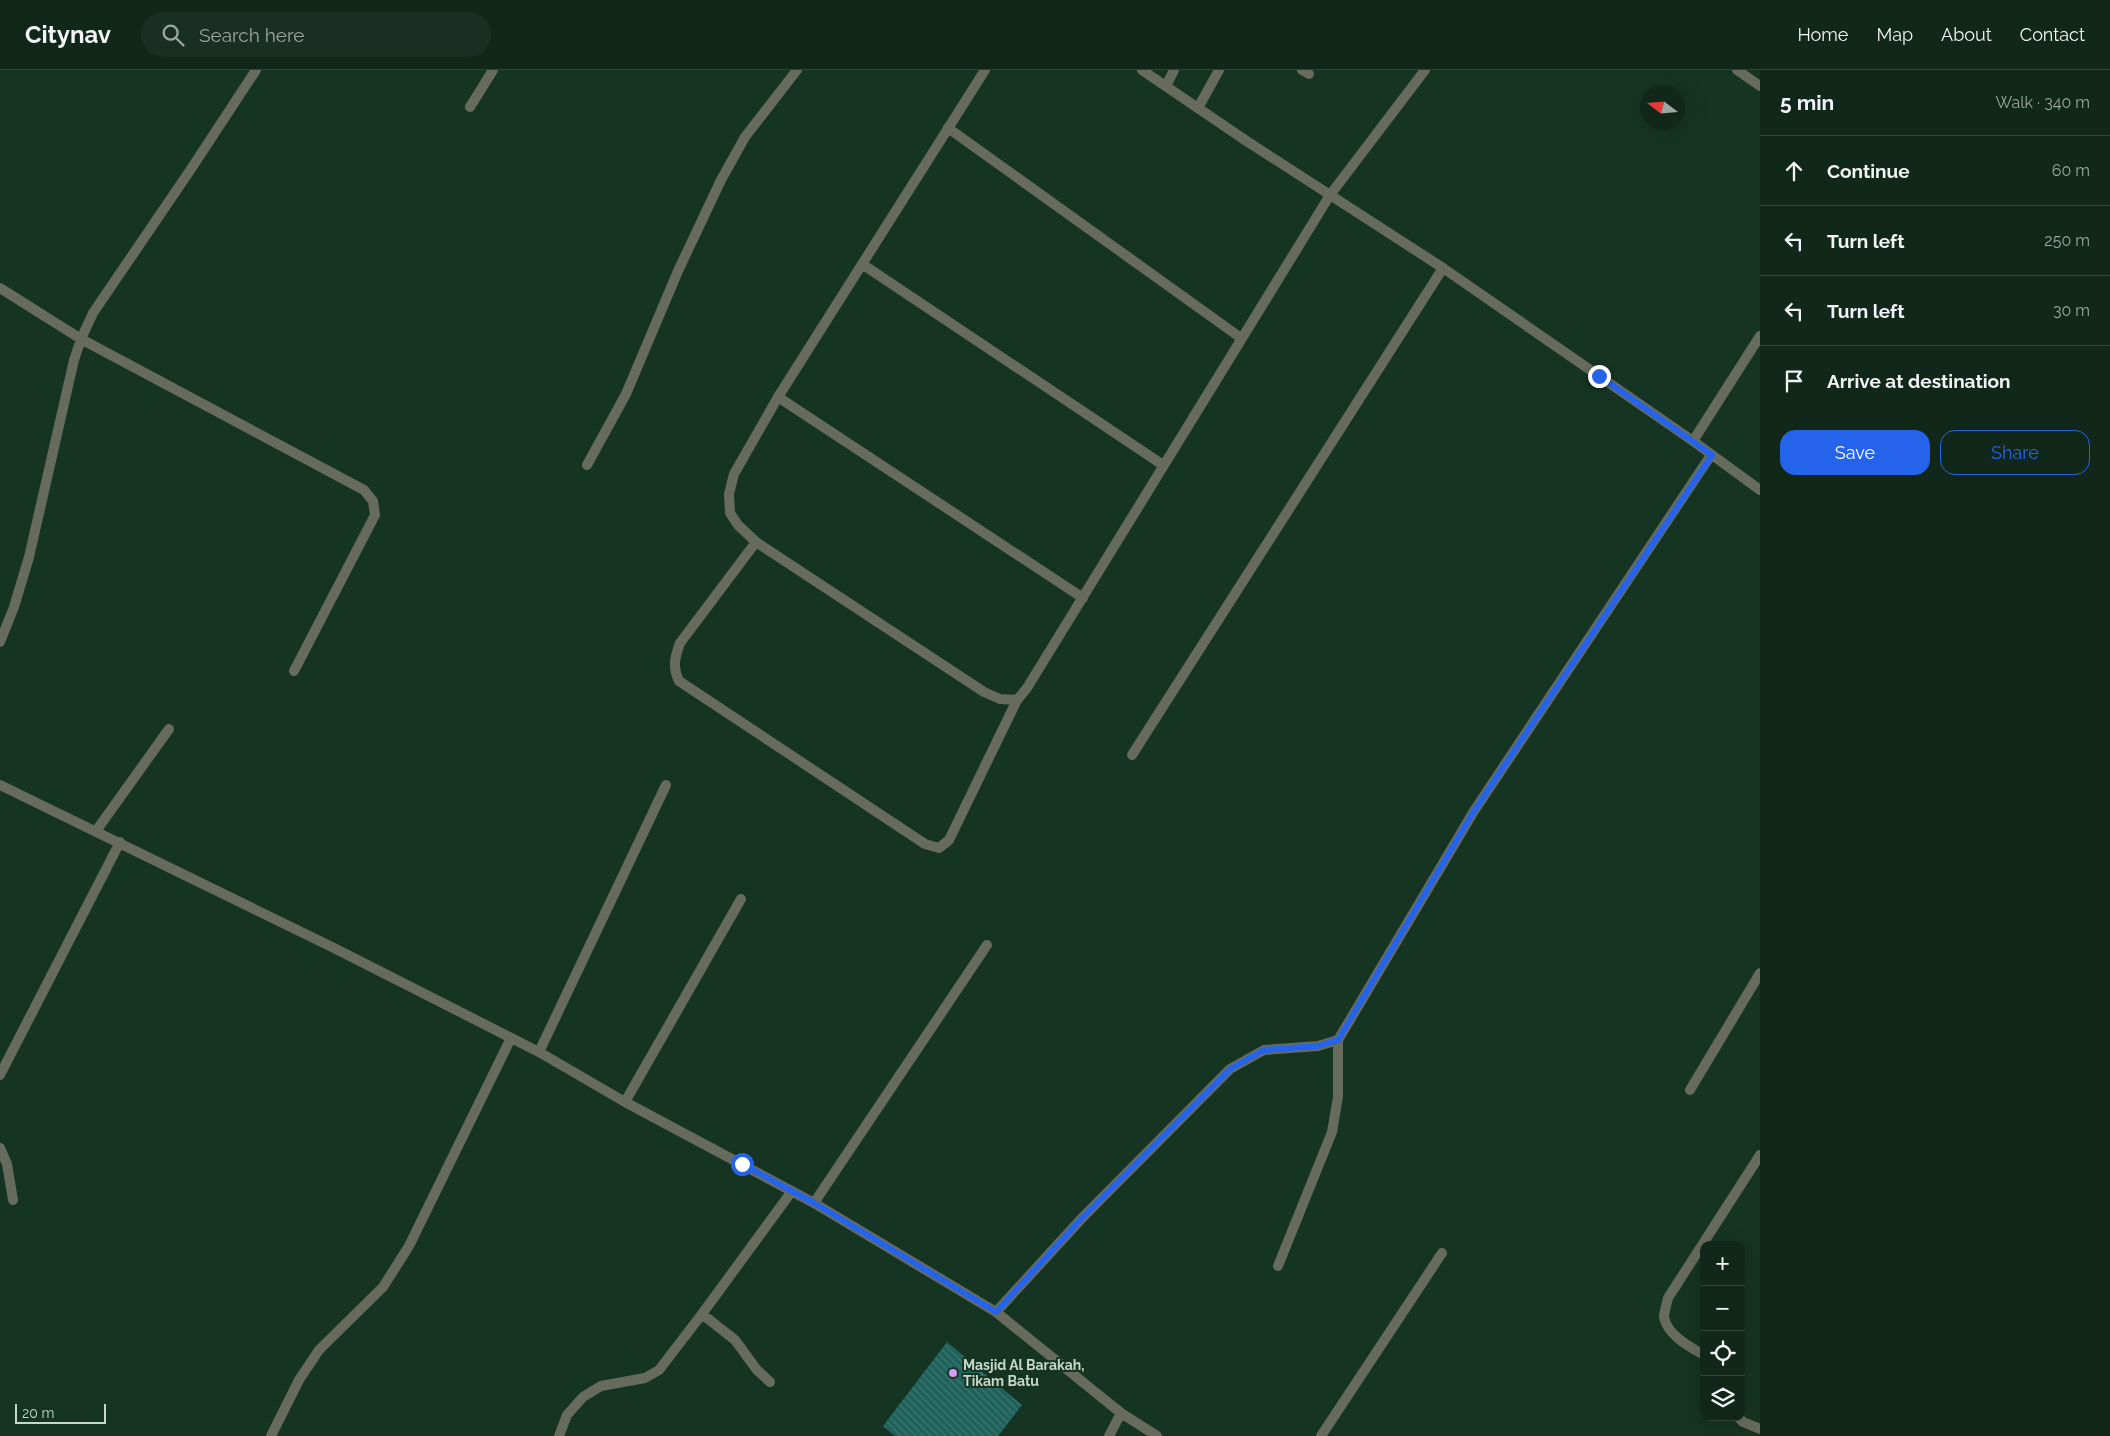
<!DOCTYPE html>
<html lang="en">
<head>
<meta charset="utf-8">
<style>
	body { margin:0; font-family:Raleway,sans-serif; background:#192f23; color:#f1f3f6 }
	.controls { position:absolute; right:15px; bottom:15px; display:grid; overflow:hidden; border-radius:10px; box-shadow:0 5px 20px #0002 }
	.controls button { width:45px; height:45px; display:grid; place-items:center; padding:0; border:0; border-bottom:1px solid #304439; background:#10271a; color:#f1f3f6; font:25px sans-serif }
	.compass { position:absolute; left:1640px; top:15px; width:45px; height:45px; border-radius:50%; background:#10271a; box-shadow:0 5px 20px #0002; rotate:286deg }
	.scale { position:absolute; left:15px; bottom:12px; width:91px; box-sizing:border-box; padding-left:5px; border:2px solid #c6d7cb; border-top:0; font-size:14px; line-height:18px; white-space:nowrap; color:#c6d7cb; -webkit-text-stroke:4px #163422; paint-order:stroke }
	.stop { position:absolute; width:15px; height:15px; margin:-11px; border:4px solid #2563eb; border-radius:50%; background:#fff }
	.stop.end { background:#2563eb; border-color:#fff; box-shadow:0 1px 5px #0008 }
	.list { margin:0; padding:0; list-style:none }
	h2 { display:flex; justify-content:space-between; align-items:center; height:65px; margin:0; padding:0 20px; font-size:21px }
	h2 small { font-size:16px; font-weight:400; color:#9ca5a2 }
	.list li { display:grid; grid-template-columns:32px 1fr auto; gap:15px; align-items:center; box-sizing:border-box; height:70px; padding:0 20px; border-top:1px solid #304439 }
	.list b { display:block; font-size:19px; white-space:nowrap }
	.list em { font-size:16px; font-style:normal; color:#9ca5a2 }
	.actions { display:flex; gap:10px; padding:15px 20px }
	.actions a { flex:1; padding:11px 0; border:1px solid #2563eb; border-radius:15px; text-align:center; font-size:18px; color:#2563eb }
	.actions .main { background:#2563eb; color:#fff }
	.icon { flex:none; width:28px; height:28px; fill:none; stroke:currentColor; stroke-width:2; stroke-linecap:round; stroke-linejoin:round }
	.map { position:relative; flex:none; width:1760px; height:1366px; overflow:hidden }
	header { display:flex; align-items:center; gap:30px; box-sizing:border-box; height:70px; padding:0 25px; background:#10271a; border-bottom:1px solid #304439 }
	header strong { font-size:24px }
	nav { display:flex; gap:28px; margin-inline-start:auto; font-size:18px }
	.search { width:350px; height:45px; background:#192f23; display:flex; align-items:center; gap:12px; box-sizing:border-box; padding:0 18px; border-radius:28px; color:#9ca5a2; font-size:19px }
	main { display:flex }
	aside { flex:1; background:#10271a }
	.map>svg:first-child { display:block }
	.building { fill:url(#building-back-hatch) }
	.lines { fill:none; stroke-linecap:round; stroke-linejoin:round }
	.lane { stroke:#666b5d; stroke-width:10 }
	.street { stroke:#666b5d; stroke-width:10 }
	.route { stroke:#2563eb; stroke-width:6 }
	.poi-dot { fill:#d79bf9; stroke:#163422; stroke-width:2 }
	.labels { text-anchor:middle; stroke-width:4; stroke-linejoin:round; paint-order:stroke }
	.poi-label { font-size:14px; font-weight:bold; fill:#c6d7cb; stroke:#163422; text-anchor:start }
</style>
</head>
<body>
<header>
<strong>Citynav</strong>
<div class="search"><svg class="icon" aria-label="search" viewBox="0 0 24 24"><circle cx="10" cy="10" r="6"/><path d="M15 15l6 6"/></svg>Search here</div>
<nav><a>Home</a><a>Map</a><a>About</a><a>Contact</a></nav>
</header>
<main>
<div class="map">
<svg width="1760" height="1366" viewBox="0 0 1760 1366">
	<defs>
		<pattern id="building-back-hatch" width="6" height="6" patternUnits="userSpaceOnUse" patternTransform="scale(1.25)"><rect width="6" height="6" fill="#1f615b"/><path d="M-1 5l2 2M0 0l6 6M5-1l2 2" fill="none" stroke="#3e7771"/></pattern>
	</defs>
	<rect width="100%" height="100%" fill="#163422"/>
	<!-- building -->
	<path class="building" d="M947,1272L1022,1335L998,1366H895L883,1356Z"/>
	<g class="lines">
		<!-- lane -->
		<path class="lane" d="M1302,0L1309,4
			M1198,38L1219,0
			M948,58L1241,268
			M1330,125L1425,0
			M778,327L1083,528
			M756,472L680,573C675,587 672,597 679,611L925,774L939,778L949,770L1017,630
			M1132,685L1443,198"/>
		<!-- street -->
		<path class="street" d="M985,0L778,327L734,404L729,424L730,443L738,455L756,472L984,622L1000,629L1017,630L1027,618L1330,125
			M1142,0L1245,70L1443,198L1693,371L1760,420
			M1737,0L1760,16
			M1166,16L1174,0
			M470,37L493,0
			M862,194L1163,395
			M0,218L81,269L364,420L373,431L375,445L294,601
			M1693,371L1760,266
			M587,395L626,324L678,201L721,110L745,67L797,0
			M0,572L14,537L29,487L74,290L81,269L93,243L191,99L256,0
			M0,715L334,878L539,982L625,1032L814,1133L996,1242L1121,1343L1157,1366
			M96,761L169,659
			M539,982L666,715
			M0,1005L120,772
			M1690,1020L1760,903
			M625,1032L741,829
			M0,1078L7,1094L13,1130
			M814,1133L987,875
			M1278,1196L1332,1062L1338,1027V970
			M996,1242L1083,1147L1230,999L1264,980L1318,976L1338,970L1474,741L1711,385
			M702,1244L735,1270L757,1300L770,1312
			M1704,1285C1690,1277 1667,1265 1664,1247C1664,1242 1667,1233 1668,1228L1760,1085
			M1738,1347L1743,1352L1760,1359
			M271,1366L299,1310L319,1280L383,1217L409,1176L511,968
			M559,1366L567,1345L583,1327L601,1316L645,1308L659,1300L702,1244L792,1121
			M1109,1366L1121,1343
			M1321,1366L1442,1183"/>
	</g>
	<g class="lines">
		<!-- route -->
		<path class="route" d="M742,1094L814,1133L996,1242L1083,1147L1230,999L1264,980L1318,976L1338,970L1474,741L1712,385L1599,306"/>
	</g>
	<!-- markers -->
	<circle class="poi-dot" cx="953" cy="1303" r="5"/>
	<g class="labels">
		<!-- poi labels -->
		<g class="poi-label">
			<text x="963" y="1300">Masjid Al Barakah,<tspan x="963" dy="16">Tikam Batu</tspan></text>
		</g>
	</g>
</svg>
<div class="controls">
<button>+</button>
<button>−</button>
<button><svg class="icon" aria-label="locate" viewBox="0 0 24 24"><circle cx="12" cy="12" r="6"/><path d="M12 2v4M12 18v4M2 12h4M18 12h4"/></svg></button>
<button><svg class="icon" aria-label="layers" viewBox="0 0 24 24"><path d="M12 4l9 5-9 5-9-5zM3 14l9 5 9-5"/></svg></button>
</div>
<svg class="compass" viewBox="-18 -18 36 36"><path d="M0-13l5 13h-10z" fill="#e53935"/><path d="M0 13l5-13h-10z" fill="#9ca5a2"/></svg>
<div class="scale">20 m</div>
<div class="stop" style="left:742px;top:1094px"></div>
<div class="stop end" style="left:1599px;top:306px"></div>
</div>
<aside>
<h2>5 min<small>Walk · 340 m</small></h2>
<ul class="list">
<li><svg class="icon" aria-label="ahead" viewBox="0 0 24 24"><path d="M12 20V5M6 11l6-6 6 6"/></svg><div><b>Continue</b></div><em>60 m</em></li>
<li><svg class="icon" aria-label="left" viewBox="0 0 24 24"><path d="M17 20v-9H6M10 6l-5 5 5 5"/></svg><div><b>Turn left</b></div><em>250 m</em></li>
<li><svg class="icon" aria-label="left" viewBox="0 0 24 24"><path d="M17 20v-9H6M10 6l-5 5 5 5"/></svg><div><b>Turn left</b></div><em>30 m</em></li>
<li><svg class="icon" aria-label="arrive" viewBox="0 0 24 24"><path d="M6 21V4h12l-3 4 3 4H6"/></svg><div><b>Arrive at destination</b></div></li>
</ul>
<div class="actions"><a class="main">Save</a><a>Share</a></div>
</aside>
</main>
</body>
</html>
